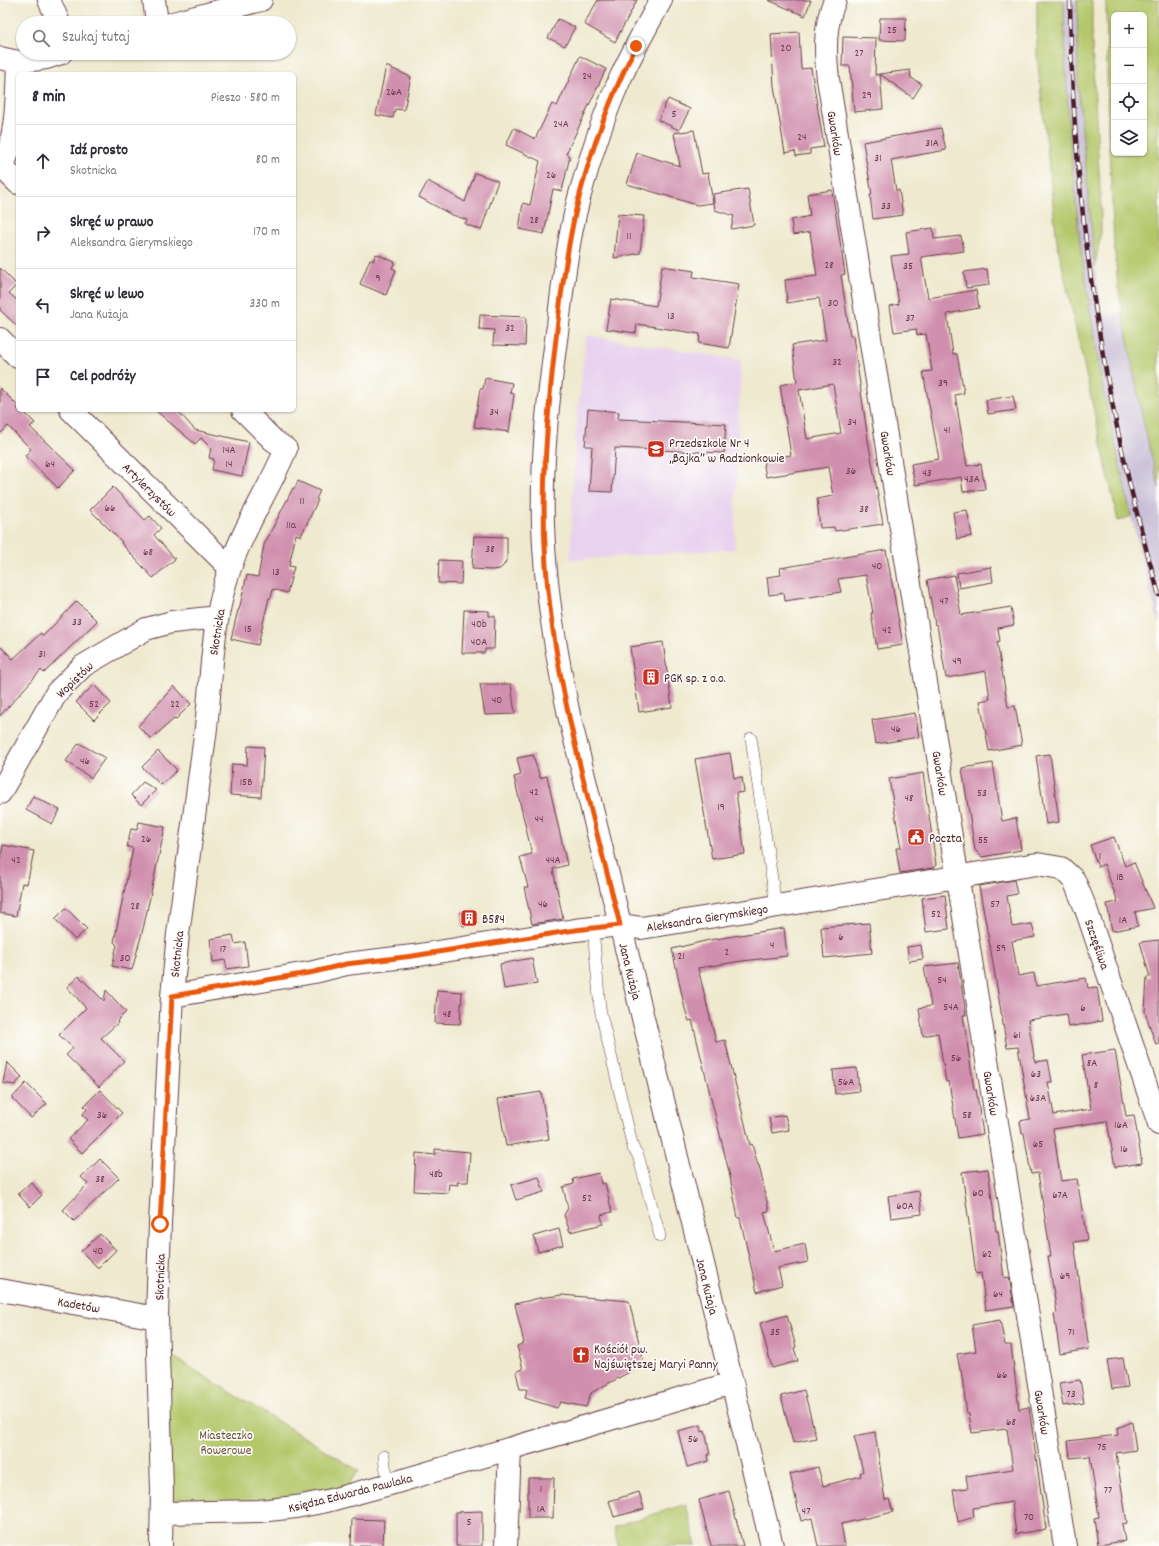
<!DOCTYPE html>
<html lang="pl">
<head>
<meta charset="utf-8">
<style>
	body { margin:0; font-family:Dekko,sans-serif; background:#f7f7f7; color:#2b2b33 }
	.controls { position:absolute; right:12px; top:12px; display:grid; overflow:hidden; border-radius:6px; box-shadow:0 1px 3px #0004 }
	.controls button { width:36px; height:36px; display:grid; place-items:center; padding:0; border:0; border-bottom:1px solid #e1e1e2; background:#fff; color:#2b2b33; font:20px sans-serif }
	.stop { position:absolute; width:12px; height:12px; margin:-9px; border:3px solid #ea580c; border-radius:50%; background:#fff }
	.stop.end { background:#ea580c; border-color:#fff; box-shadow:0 1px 4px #0008 }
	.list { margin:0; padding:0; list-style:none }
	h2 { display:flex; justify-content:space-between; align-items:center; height:52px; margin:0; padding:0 16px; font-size:17px }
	h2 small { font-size:13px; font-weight:400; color:#7c7c81 }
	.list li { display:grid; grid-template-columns:26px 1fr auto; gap:12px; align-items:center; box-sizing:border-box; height:72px; padding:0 16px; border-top:1px solid #e1e1e2 }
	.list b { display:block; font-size:15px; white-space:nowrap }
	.list p { margin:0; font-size:13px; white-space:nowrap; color:#7c7c81 }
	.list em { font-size:13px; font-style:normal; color:#7c7c81 }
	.icon { flex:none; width:22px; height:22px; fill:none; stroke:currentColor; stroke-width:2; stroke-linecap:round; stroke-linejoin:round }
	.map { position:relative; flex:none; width:1159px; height:1546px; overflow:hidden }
	.search { position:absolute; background:#fff; box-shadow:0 1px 3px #0004; left:16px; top:16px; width:280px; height:44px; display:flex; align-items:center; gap:10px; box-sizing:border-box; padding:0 14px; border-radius:22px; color:#7c7c81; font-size:15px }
	.panel { position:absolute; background:#fff; box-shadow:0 1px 3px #0004; left:16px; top:72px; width:280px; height:340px; border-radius:6px }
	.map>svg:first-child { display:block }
	.built { fill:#e8d2ef }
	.industrial { fill:#c9bfd8 }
	.green { fill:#b4c76a; stroke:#7f734a; fill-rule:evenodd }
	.building { fill:#d08fae; fill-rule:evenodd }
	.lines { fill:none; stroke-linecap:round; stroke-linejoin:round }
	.service-casing { stroke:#633d44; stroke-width:12 }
	.minor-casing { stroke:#633d44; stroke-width:24 }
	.tertiary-casing { stroke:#633d44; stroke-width:24 }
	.service { stroke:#fff; stroke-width:11 }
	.minor { stroke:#fff; stroke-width:22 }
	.tertiary { stroke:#fff; stroke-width:22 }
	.rail-casing { stroke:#4a1f2b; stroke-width:4.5 }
	.rail { stroke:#fdfcf7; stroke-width:3; stroke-dasharray:9; stroke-linecap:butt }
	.route { stroke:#ea580c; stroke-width:5 }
	.labels { text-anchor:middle; stroke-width:3.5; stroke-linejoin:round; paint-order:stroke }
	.number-label { font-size:11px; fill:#6c3b4c }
	.street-label { font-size:13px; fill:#4a1f2b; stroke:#fdfcf7 }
	.poi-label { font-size:13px; fill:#4a1f2b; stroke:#fdfcf7; text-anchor:start }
	.park-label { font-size:13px; fill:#6a513e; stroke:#fdfcf7 }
</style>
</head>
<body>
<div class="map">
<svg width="1159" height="1546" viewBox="0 0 1159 1546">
	<rect width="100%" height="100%" fill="#fdfcf7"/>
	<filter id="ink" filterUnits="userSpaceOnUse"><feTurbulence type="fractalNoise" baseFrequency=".025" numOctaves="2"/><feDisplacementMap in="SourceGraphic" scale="8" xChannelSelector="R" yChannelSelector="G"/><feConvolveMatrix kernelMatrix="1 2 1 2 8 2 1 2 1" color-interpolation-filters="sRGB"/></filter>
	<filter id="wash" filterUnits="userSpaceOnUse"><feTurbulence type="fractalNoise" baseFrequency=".012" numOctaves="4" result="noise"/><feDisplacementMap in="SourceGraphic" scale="16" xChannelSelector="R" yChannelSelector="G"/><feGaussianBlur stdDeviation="0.9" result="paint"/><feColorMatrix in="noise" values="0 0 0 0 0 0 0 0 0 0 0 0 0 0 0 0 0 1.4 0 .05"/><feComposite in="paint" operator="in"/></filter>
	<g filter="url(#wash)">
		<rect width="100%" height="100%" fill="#efe9cf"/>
		<!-- built -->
		<path class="built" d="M586,335L741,360L737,455L735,549L570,560L575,442Z"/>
		<!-- industrial -->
		<path class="industrial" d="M1064,0H1077L1078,86L1095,267L1102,315L1123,312L1140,406L1159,488V624L1131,516L1101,379L1080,242L1075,199L1065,57Z"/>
		<!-- green -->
		<path class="green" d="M1037,0H1064L1065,57L1070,143L1080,242L1101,379L1131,516L1118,521L1057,242L1037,55Z
			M1077,0H1092V47L1101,207V232L1095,267L1078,86Z
			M1106,0H1159V488L1140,406L1118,287L1114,242L1108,129ZM1114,15H1144V153H1114Z
			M167,1356H172L359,1471L350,1481L351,1487L250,1505L178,1503L171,1494Z
			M686,1504L696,1546H618L614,1527Z"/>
		<g id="blocks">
			<!-- building -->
			<path class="building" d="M598,0H637L615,42L584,24Z
				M768,0H811L805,16Z
				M880,18H906L905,41L879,40Z
				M558,19L575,27L565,46L548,38Z
				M799,32L801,69L811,68L824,147L810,149V154L796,156L795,151L785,153L774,86L771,34Z
				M843,37L876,38L875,75L880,74L883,109L854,112L850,66H842Z
				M580,56L606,69L566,154L570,156L562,191L553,189L544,234L519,229L523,203L530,205L540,161L506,145L514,128L535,139L552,104L557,106Z
				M386,66L411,77L404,110L395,109L393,118L376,115Z
				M910,70L911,78L922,84L913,98L880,74Z
				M668,99L690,109L679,130L658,120Z
				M941,128L946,150L891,160L896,191L899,190L903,215L873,219L870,195H872L863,142Z
				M694,130L702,174L708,173L713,203L697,205L627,184L637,153L680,166L674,133Z
				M475,173L498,181L481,230L465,224L467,220L450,214L419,197L428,181L465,202Z
				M748,189L754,225L731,229L734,216L715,210L713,194Z
				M832,190L845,274L841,275L850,336H853L868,440L883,524L835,531L834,527L820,528L817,499L833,496L828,467L766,477L763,460L791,455L780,385L797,382L792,345L826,340L819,298L787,303L785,280L817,276L810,232L793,235L791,220L810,216L807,194ZM833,384L841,433L807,439L799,390Z
				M618,214L644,216L640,253L614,258Z
				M933,228L934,239L961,236L964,251L921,257L928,298L976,290L979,308L947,314L953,354H957L964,393L955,395L967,466L981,464L985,489L963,492L961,477L915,485L911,464L939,459L923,372L932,371L926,334L917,335L916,329L894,332L890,306L899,304L891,256L909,254L906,232Z
				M376,254L395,262L392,268L396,270L386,295L360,284L370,259L373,261Z
				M662,266L694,271L693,277L739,284L729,348L699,343L700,334L637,324L636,333L606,329L611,299L656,306Z
				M0,268L17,285L9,293L18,301V327L0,310Z
				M987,269L989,285L966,288L964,272Z
				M480,315L526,317L525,346L493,345L494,330L479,329Z
				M485,378L512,383L510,393L514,394L509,432L474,427L480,389H483Z
				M0,388L18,406V410H22L35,423L30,427L75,470L58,488L25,456L31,449L8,426L0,434Z
				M1013,396L1016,410L988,414L986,400Z
				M588,409L619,412L618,419L726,424L724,453L615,448L612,492L589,491L592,446H585Z
				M155,410H177L195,430L249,442L242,476L212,470L214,459L209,458L211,448L201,438L195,444Z
				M298,481L320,491L316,499L318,500L301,536L296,534L289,566L294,567L287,593L273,589L271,598H269L258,645L231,639L238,610H239L247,575L258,577L264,545L293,488H295Z
				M113,487L145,520L150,516L161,528L154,535L175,559L153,578L121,543L122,542L90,510Z
				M967,510L972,536L957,539L953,512Z
				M474,536L507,537V559L504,565L500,569L492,570L472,569Z
				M886,550L903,645L877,649L871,613H873L866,575L838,579L841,592L785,601L784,593L769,595L767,577L781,575L780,568Z
				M439,560L462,561L461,584L438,583Z
				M991,567L993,582L959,588L957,573Z
				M954,575L961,615L1011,607L1014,625L998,628L1000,641L997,642L1008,707L1015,706L1022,745L989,751L980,701L990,699L986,671L946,678L937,625H935L927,580Z
				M77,601L97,621L44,673L41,670L0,716V646L13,659L41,633L43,636Z
				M464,610L489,611V616H495L494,649H485V653H462Z
				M663,642L672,707L639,712L630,647Z
				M480,684H511L515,714L485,715Z
				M94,685L111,703L94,720L76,702Z
				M174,686L191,704L175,720L174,719L151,739L138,726Z
				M915,713L919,737L876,744L872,720Z
				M79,743L105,758L91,778L66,761Z
				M248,746L264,747L261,797L230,795L232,764L247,765Z
				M158,751L177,770L161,785L142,767Z
				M730,753L734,778L742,777L744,792L736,793L745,854L712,859L695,759Z
				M1050,754L1059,822L1046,824L1036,756Z
				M533,755L540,778L547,776L567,865L553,869L563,919L532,924L524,887H528L520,857L532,854L514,777L521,775L517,758Z
				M993,763L1002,821L1016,818L1021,850L982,857L975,850L962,768Z
				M923,773L936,865L933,868L900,873L896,848H901L889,779Z
				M143,782L156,790L141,805L131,795Z
				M33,796L60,810L52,824L26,810Z
				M139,822L165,827L144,925L132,970L112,966L117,945L114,942L133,848L127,847L131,829L137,830Z
				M1114,837L1125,866L1134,862L1153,908L1135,912L1138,926L1112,931L1107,904L1118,902L1104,864L1098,867L1090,845Z
				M3,845L34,851L27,884L22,883L16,916L0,913V863Z
				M1014,880L1017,894L1007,896L1012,927L1032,924L1035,937L1012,941L1018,976L1034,973L1036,986L1086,978L1088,988L1097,987L1102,1021L1068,1027L1066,1014L1028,1020L1035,1062L1048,1060L1052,1082H1048L1054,1115L1091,1109L1082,1055L1115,1050L1126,1116L1134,1115L1142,1163L1115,1167L1107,1121L1053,1129L1061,1181L1077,1179L1087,1240L1074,1242L1089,1349L1060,1354L1054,1314L1057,1313L1048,1256H1051L1038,1173L1031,1174L1024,1133L1022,1134L1020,1121L1030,1119L1018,1047L1007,1048L992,957L979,886Z
				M945,895L949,929L926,932L922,898Z
				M66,908L87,929L75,940L55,919Z
				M475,910L477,924L463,926L461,912Z
				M869,923L872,953L824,958L821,927Z
				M784,928L787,956L742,961L698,968L716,1042L725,1040L750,1145L752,1144L758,1165H759L769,1211L764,1212L774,1251L805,1244L808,1262L778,1268L782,1285L757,1292L740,1218H738L729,1172L692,1020L689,1021L685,1009L672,949L709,940Z
				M233,935L235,944L245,942L248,966L227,969L225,960L213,962L210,939Z
				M1159,940V1044L1156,1045L1145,1012L1147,977H1150L1140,942Z
				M921,945L923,959L909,961L907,947Z
				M532,958L537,984L504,989L500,964Z
				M958,963L966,1015H963L974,1089H976L983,1134L958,1138L949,1082H946L938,1033L923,1036L919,1008L931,1006L924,967Z
				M79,976L104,1001L106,990L126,1012L117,1021L118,1023L101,1038L124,1061L99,1087L66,1055L73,1048L59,1035L86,1008L67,987Z
				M437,990L462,992L460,1024L435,1023Z
				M7,1062L22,1077L15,1085L3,1083Z
				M857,1068L859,1091L835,1094L833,1070Z
				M26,1083L47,1104L31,1118L12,1098Z
				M100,1090L122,1113L82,1153L68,1139L88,1120L82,1115L87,1109L84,1106Z
				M541,1092L549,1139L506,1146L498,1099Z
				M785,1115L789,1130L772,1133L769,1118Z
				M435,1149L470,1152L468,1182H457L458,1185L449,1184L448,1193L414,1191L416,1153L435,1155Z
				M100,1159L119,1178L74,1221L63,1210L88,1184L81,1177Z
				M988,1169L996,1231H998L1004,1278L1009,1277L1014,1306L986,1310L981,1273L976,1274L962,1172Z
				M599,1173L601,1184L605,1183L612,1212L601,1215L603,1224L570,1232L564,1215L568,1208L563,1187L574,1184L573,1179Z
				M539,1177L544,1192L516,1200L511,1185Z
				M31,1182L42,1195L30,1207L18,1194Z
				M919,1191L922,1214L891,1218L888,1196Z
				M559,1229L563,1245L538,1252L534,1236Z
				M100,1234L116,1250L98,1268L81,1251Z
				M562,1295L629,1301L644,1364L591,1393L586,1407L560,1402L557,1408L525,1398L527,1389H520L516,1372L523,1369L517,1346L524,1343L515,1304L539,1298Z
				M787,1315L796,1347L794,1348L798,1361L772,1368L760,1323Z
				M1000,1320L1005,1345H1011L1019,1409L1029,1407L1046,1529L1016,1534L1012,1502L973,1508L974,1517L958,1522L953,1490L968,1488L966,1476L1013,1469L1007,1429L972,1433L969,1414H967L961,1370H960L957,1354L976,1351L972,1325Z
				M1123,1358L1128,1387L1112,1389L1107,1360Z
				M1080,1380L1084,1403L1063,1406L1059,1383Z
				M804,1390L816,1438L793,1443L781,1396Z
				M1132,1422L1136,1450L1116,1453L1127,1523L1122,1524L1125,1541L1098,1545L1094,1518L1099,1517L1090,1456L1070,1458L1068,1441L1118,1435L1117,1428Z
				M701,1425L702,1432L705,1431L710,1455H708L709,1461L687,1467L678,1431Z
				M875,1432L885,1500L889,1499L893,1512L841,1524L845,1546H818L812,1518L801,1521L790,1474L818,1467L823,1486L861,1476L860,1473L863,1471L854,1436Z
				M528,1478H554L553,1518H528Z
				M729,1491L743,1546H711L699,1500Z
				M639,1492L644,1509L614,1517L609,1501Z
				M482,1511V1546H456V1512Z
				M352,1519L384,1520L383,1546H351Z"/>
		</g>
	</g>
	<g filter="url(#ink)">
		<use href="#blocks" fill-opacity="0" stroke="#633d44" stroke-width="1"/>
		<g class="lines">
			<defs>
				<path id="service" d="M751,738L776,906
					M593,928L600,1009L633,1148L638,1155L660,1236
					M384,1456L385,1466L390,1484"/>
				<path id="minor" d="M49,0L59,23
					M154,0L157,23
					M835,0C824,25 825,53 828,79L955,861L1065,1546
					M173,23L261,0
					M0,58L18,62L46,58L61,53
					M2,167L18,183
					M0,170C17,145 17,91 18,62
					M0,339L18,357
					M71,410L230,568
					M0,793L57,692L83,666L146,629L172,622L218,617
					M172,996L314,972L346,964L413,956L575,930L620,925L641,928L1037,864L1061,868L1074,880L1086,909L1159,1124
					M0,1290L157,1318
					M163,1513L259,1511L296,1507L327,1501L390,1484L732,1383
					M161,1546L162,1491L157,1318L160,1223L172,996L178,934L205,736C212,680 211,622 230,568C244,526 269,490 286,449L273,440L243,410
					M506,1546L510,1449"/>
				<path id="tertiary" d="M661,0C647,26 632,52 620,79C603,117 590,158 579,198C568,239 563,283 558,325C549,391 541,459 543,525C545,589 556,652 569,715L772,1546"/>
			</defs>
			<!-- service casing -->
			<use href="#service" class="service-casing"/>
			<!-- minor casing -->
			<use href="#minor" class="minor-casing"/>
			<!-- tertiary casing -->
			<use href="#tertiary" class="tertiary-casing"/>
			<!-- service -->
			<use href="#service" class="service"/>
			<!-- minor -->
			<use href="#minor" class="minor"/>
			<!-- tertiary -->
			<use href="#tertiary" class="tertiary"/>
			<defs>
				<path id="rail" d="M1070,0C1072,201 1103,402 1159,595"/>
			</defs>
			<!-- rail casing -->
			<use href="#rail" class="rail-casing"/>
			<!-- rail -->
			<use href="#rail" class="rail"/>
		</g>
	</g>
	<g class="lines" filter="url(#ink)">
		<!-- route -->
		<path class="route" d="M160,1224L172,996L314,972L346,964L413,956L575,930L620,925C595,823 565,720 551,616C541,541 543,470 550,395C553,362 557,329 561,296C566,263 570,230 579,198C592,146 612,94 636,46"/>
	</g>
	<!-- icons -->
	<defs>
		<symbol id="school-square" viewBox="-11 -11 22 22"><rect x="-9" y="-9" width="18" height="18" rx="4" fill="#c8321e" stroke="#fdfcf7"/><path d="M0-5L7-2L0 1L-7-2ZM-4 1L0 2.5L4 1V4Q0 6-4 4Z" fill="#fff"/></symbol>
		<symbol id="building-square" viewBox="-11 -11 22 22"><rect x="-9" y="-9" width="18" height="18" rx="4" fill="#c8321e" stroke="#fdfcf7"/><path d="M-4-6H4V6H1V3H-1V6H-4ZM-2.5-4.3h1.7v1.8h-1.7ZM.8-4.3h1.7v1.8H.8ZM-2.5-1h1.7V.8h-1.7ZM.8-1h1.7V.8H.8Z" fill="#fff"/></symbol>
		<symbol id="civic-square" viewBox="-11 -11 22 22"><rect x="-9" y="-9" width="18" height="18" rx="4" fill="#c8321e" stroke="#fdfcf7"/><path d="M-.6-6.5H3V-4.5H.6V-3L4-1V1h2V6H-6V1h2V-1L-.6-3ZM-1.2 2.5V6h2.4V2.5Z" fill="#fff"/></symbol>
		<symbol id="church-square" viewBox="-11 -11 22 22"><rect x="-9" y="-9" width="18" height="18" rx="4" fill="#c8321e" stroke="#fdfcf7"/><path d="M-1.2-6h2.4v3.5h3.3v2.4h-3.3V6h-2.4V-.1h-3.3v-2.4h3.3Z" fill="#fff"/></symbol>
	</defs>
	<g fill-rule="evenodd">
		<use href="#school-square" x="646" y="439" width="20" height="20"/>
		<use href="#building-square" x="641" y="667" width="20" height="20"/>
		<use href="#civic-square" x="906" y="827" width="20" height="20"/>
		<use href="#building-square" x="459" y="908" width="20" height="20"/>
		<use href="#church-square" x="571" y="1345" width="20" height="20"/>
	</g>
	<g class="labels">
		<!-- number labels -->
		<g class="number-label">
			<text x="892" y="33">25</text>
			<text x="786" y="51">20</text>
			<text x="859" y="56">27</text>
			<text x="587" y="79">24</text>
			<text x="394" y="95">26A</text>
			<text x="867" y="98">29</text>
			<text x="674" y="117">5</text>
			<text x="561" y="127">24A</text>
			<text x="802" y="140">24</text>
			<text x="932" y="146">31A</text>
			<text x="878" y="161">31</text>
			<text x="551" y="178">26</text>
			<text x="886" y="209">33</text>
			<text x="534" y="223">28</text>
			<text x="629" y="239">11</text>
			<text x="829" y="268">28</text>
			<text x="908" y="269">35</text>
			<text x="378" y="281">9</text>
			<text x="833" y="306">30</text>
			<text x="671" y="319">13</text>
			<text x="910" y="321">37</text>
			<text x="510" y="331">32</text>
			<text x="837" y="365">32</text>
			<text x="943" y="386">39</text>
			<text x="494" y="415">34</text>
			<text x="852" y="425">34</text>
			<text x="947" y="433">41</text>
			<text x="229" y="453">14A</text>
			<text x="50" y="467">64</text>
			<text x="229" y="467">14</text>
			<text x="851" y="474">36</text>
			<text x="927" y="476">43</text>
			<text x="972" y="482">43A</text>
			<text x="302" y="504">11</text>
			<text x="110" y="511">66</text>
			<text x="864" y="512">38</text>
			<text x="291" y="528">11a</text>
			<text x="490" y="552">38</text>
			<text x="148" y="555">68</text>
			<text x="877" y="569">40</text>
			<text x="276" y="575">13</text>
			<text x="944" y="604">47</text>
			<text x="77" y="625">33</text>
			<text x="479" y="627">40b</text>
			<text x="248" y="632">15</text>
			<text x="887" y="633">42</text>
			<text x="479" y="645">40A</text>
			<text x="42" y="657">31</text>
			<text x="957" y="664">49</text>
			<text x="497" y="703">40</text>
			<text x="94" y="707">52</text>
			<text x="175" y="707">22</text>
			<text x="896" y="732">46</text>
			<text x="85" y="764">46</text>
			<text x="246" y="785">15B</text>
			<text x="534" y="795">42</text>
			<text x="982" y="796">53</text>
			<text x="909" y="801">48</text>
			<text x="721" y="810">19</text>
			<text x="539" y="822">44</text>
			<text x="146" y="842">26</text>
			<text x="983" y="843">55</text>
			<text x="1100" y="859">1</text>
			<text x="16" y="863">42</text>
			<text x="553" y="863">44A</text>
			<text x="1120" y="880">1B</text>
			<text x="543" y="907">46</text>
			<text x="995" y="907">57</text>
			<text x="135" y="909">28</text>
			<text x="936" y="917">52</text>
			<text x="1123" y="923">1A</text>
			<text x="841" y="940">6</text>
			<text x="772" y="948">4</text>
			<text x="1001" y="951">59</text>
			<text x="223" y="952">17</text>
			<text x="727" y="955">2</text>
			<text x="681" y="959">21</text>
			<text x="125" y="961">30</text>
			<text x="942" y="983">54</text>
			<text x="951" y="1010">54A</text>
			<text x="1083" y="1011">6</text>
			<text x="447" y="1017">48</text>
			<text x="1017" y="1038">61</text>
			<text x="956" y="1061">56</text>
			<text x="1092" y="1066">8A</text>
			<text x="1036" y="1077">63</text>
			<text x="846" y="1085">56A</text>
			<text x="1096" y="1088">8</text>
			<text x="1038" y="1101">63A</text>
			<text x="102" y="1118">36</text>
			<text x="967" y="1118">58</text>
			<text x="1121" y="1128">16A</text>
			<text x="1038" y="1147">65</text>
			<text x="1124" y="1152">16</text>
			<text x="436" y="1177">48b</text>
			<text x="100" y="1182">38</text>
			<text x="978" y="1196">60</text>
			<text x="1060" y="1198">67A</text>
			<text x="587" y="1201">52</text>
			<text x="905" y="1209">60A</text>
			<text x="98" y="1254">40</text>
			<text x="987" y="1257">62</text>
			<text x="1065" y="1279">69</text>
			<text x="998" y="1297">64</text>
			<text x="775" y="1335">35</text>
			<text x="1071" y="1335">71</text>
			<text x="1002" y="1378">66</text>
			<text x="1071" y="1397">73</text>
			<text x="1011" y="1425">68</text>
			<text x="693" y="1442">56</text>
			<text x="1102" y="1450">75</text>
			<text x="541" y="1492">1</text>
			<text x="1108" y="1493">77</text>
			<text x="541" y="1512">1A</text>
			<text x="806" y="1514">47</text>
			<text x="1029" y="1520">70</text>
			<text x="469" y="1525">5</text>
		</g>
		<!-- street labels -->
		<g class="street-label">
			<text transform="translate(836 133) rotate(81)" y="5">Gwarków</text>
			<text transform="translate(889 453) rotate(81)" y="5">Gwarków</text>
			<text transform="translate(150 489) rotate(45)" y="5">Artylerzystów</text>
			<text transform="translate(216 632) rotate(-81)" y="5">Skotnicka</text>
			<text transform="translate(74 679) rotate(-44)" y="5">Wopistów</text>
			<text transform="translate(941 773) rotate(81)" y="5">Gwarków</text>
			<text transform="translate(707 917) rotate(-9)" y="5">Aleksandra Gierymskiego</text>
			<text transform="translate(1098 944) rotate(71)" y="5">Szczęśliwa</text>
			<text transform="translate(176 954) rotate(-84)" y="5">Skotnicka</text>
			<text transform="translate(631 971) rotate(76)" y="5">Jana Kużaja</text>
			<text transform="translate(992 1093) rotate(81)" y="5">Gwarków</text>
			<text transform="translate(159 1277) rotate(-88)" y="5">Skotnicka</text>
			<text transform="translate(708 1286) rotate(76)" y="5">Jana Kużaja</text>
			<text transform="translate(79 1304) rotate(10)" y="5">Kadetów</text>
			<text transform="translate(1043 1412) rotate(81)" y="5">Gwarków</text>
			<text transform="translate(350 1492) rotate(-14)" y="5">Księdza Edwarda Pawlaka</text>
		</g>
		<!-- poi labels -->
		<g class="poi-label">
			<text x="669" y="447">Przedszkole Nr 4<tspan x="669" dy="15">„Bajka” w Radzionkowie</tspan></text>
			<text x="664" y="682">PGK sp. z o.o.</text>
			<text x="929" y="842">Poczta</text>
			<text x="482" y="923">B584</text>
			<text x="594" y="1353">Kościół pw.<tspan x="594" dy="15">Najświętszej Maryi Panny</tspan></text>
		</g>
		<!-- park labels -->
		<g class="park-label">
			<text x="226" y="1439">Miasteczko<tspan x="226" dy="15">Rowerowe</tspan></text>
		</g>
	</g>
</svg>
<div class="controls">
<button>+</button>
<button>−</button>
<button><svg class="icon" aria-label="locate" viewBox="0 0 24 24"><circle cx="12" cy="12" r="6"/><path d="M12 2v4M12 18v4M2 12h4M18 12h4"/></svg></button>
<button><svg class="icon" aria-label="layers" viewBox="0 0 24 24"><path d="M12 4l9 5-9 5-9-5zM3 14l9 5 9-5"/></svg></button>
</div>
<div class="stop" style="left:160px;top:1224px"></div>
<div class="stop end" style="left:636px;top:46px"></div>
<div class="search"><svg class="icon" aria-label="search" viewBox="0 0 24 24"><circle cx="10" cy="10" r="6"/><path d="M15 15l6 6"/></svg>Szukaj tutaj</div>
<section class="panel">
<h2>8 min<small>Pieszo · 580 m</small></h2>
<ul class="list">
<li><svg class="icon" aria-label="ahead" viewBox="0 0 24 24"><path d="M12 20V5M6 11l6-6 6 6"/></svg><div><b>Idź prosto</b><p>Skotnicka</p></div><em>80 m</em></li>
<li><svg class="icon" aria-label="right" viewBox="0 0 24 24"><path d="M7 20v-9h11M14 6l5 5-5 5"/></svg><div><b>Skręć w prawo</b><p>Aleksandra Gierymskiego</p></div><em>170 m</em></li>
<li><svg class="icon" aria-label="left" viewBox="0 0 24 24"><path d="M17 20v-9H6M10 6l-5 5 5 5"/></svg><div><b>Skręć w lewo</b><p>Jana Kużaja</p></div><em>330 m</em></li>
<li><svg class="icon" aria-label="arrive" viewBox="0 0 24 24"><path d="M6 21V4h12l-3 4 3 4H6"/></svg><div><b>Cel podróży</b></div></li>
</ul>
</section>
</div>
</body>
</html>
